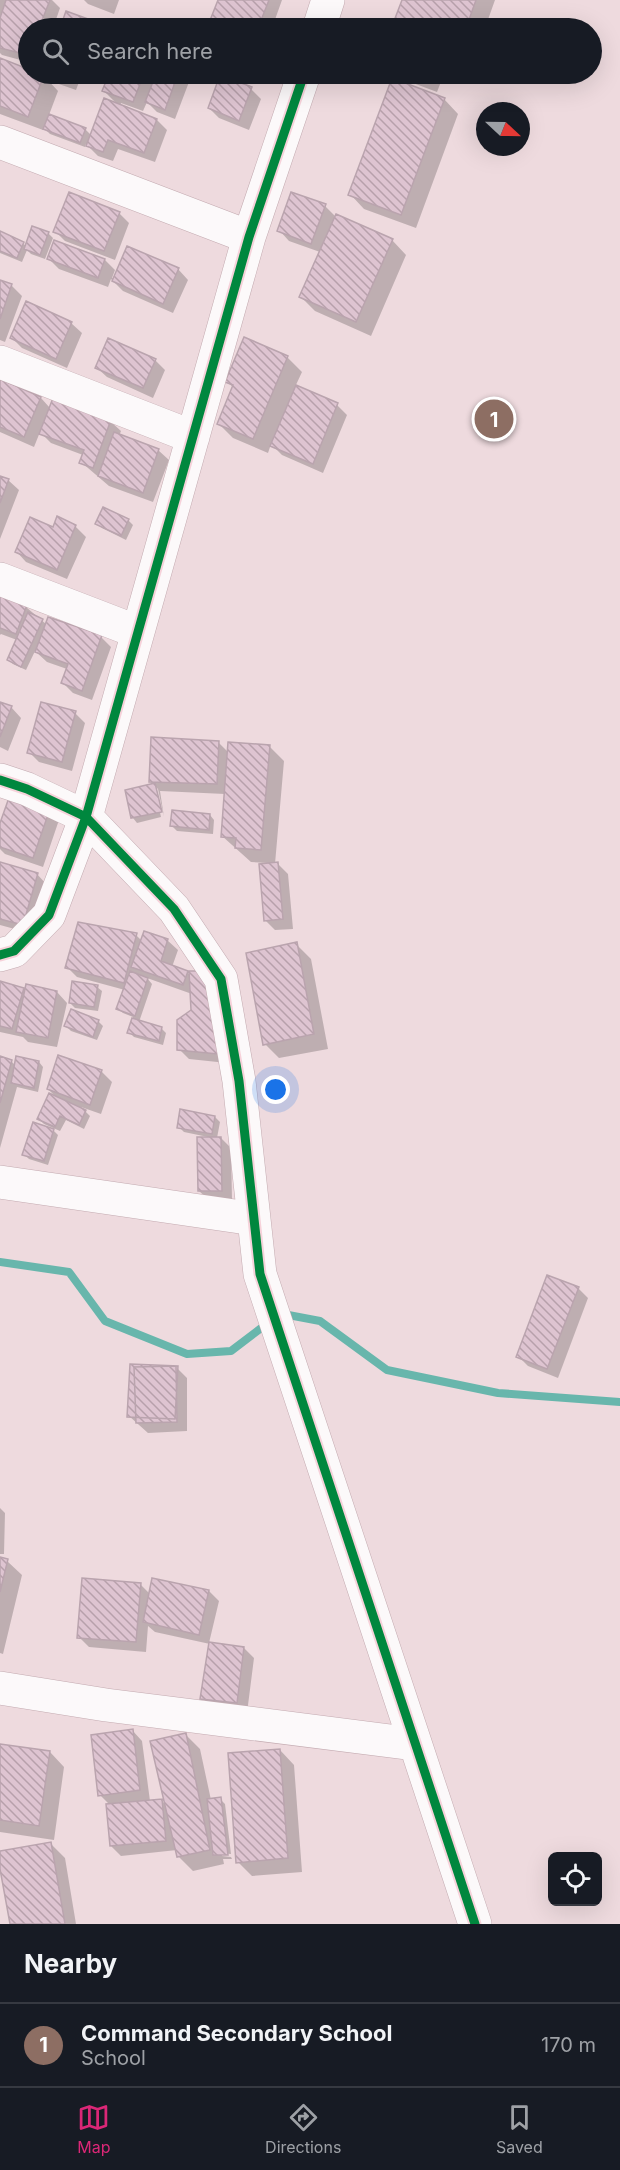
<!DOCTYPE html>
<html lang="en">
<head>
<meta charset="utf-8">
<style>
	body { margin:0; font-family:Inter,sans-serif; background:#20242c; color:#f1f3f6 }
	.controls { position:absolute; right:18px; bottom:18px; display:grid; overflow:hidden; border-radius:9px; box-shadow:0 6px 24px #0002 }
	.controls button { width:54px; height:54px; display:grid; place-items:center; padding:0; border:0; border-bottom:2px solid #363941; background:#171b24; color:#f1f3f6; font:30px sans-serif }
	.compass { position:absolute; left:476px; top:102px; width:54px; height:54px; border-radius:50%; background:#171b24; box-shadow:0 6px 24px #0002; rotate:112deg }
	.you { position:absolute; left:276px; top:1090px; width:21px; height:21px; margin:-15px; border:4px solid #fff; border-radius:50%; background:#1a73e8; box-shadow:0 0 0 9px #1a73e833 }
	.badge { display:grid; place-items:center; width:39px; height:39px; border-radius:50%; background:#db2777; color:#fff; font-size:20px; font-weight:700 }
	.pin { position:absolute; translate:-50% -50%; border:3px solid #fff; box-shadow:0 2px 6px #0006 }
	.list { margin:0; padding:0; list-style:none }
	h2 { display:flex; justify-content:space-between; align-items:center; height:78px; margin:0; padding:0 24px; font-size:26px }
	h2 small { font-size:20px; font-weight:400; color:#9ea1a6 }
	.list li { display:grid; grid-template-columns:39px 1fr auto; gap:18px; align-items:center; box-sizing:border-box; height:84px; padding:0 24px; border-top:2px solid #363941 }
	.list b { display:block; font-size:22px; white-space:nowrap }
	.list p { margin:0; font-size:20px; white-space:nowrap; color:#9ea1a6 }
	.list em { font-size:20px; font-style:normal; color:#9ea1a6 }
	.icon { flex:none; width:33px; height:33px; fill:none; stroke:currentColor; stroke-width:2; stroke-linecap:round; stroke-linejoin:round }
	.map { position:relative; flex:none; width:620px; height:1924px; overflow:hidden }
	.search { position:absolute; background:#171b24; box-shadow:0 6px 24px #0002; left:18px; right:18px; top:18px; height:66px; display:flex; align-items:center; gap:15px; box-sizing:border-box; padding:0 21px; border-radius:33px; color:#9ea1a6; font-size:22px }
	.sheet { height:162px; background:#171b24 }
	nav { display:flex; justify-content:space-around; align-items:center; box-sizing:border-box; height:84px; border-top:2px solid #363941; background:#171b24; font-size:16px; color:#9ea1a6 }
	nav a { display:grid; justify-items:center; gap:3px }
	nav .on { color:#db2777 }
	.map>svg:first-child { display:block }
	.shadow { fill:#0003 }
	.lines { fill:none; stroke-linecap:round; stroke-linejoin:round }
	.stream { stroke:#68b6ac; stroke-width:8 }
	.building { fill:url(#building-back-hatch); stroke:#baa4ae; stroke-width:1.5 }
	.minor-casing { stroke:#c3aab0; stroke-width:34 }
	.minor { stroke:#fcf9fa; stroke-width:33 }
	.cycleway-casing { stroke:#f6d2da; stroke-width:13 }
	.cycleway { stroke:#00873e; stroke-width:9 }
</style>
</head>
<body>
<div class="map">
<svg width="620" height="1924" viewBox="0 0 620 1924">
	<defs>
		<pattern id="building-back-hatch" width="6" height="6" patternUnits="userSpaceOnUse" patternTransform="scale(1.5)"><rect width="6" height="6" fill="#dec4d1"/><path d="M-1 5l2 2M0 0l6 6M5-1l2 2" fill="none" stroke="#b7a0ab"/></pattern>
	</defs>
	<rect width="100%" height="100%" fill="#eedade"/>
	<!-- shadow -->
	<path class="shadow" d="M0,0H52L60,8L53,28H28V62L2,55L0,53Z
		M84,0H119L114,14L88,4Z
		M220,0H282L272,28H209Z
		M403,0H495L485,28H404L396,21Z
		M66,13L87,21L95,28H61Z
		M0,60L28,71V74L44,76L58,91L49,115L85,129L92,136L119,106L104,91L110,74H192L175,119L157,112L147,102L143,111L121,103L120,106L157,120L167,130L155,162L118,149L113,161L98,156L86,144L85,147L50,134L44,128L43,130L0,114Z
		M47,74H82L76,90L56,83Z
		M389,74H444L437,92Z
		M251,89L261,99L249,130L219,118L209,108Z
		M444,99L458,114L416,228L364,209L350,194Z
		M325,206L336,217L392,240L406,255L371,336L315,311L301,297L320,252L289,241L279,230Z
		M119,213L129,223L115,260L65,241L55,231Z
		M0,233L27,246L48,233L53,238L45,259L31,254L27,250L22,262L0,253Z
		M48,258L105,260L115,270L112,278L114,279L178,269L188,280L173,313L123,291L111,279L108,287L59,269Z
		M0,281L12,286L22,296L5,342L0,340Z
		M71,323L82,333L67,368L22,348L11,337Z
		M287,357L302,372L295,387L337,405L347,415L323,473L282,455L271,444L268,453L233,438L219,424L234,388L227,382Z
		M155,360L165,370L153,398L107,377L96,367Z
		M0,381L41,398L50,408L110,421L121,431L119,436L158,450L169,460L153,502L109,486L81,462L83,455L51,443L40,432L34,447L0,432Z
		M0,477L8,480L19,490L0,539Z
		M58,518L75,526L86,537L67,579L26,562L16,551L53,529Z
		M128,520L133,525L126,540L102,528L97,523Z
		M0,597L26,607L46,624L101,637L111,647L92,700L73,693L63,683L67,669L47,662L35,651L26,670L13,664L8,659L17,640L1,634L0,635Z
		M0,703L11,707L21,718L8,751L0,747Z
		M75,713L85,723L72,771L39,762L29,752Z
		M218,742L229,753L269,746L284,761L275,864H278L288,874L293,929L275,930L265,920L268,863L251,862L222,836L225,794L160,791L164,817L158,789L154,785L161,817L137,823L133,818L127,791L154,785L150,781Z
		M12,794L60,817L43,867L5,854L0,849V828Z
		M210,815L214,820L213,834L177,831L172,826Z
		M0,864L37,874L47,885L33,934L0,925Z
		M136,935L142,941L167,940L178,950L172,967L187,972L191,976L227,1063L189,1059L179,1049L193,1011L192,994L147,978L152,984L139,1022L161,1028L166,1033L163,1045L134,1037L129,1032L133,1017L123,1013L118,1009L125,990L77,977L67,967Z
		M296,944L311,959L328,1049L279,1058L265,1044Z
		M0,983L23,989L26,992H57L67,1003L57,1047L28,1042L23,1037L0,1032Z
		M97,987L102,991L98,1011L75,1008L70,1003Z
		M98,1021L103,1026L97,1040L71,1031L66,1026Z
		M59,1057L102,1072L112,1082L101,1114L81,1107L90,1116L84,1129L66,1120L60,1131L44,1124L39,1119L58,1099L48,1089Z
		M0,1058L11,1061L16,1066L39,1062L43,1067L38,1092L17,1087L0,1148Z
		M215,1117L220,1122L217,1138H221L231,1148L232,1200L210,1201L199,1191L208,1137L184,1132L179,1127Z
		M51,1128L58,1135L48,1165L29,1159L24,1154Z
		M578,1288L588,1298L558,1378L528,1366L518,1356Z
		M177,1368L187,1378V1431L148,1433L129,1416Z
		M0,1508L5,1513L4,1554H0Z
		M0,1559L7,1561L22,1575L3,1654L0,1653Z
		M140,1584L150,1594L209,1591L219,1601L209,1643L244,1648L254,1658L247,1713L212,1708L202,1698L210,1644L155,1632L148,1626L146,1652L89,1647L79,1637Z
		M132,1730L142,1741L150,1801L161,1800L167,1806L185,1734L200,1749L211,1800L220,1799L225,1804L231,1854L222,1853V1856L231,1857L232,1859H223L224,1864L193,1871L178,1856L177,1850L121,1856L111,1846L110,1805L100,1795Z
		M0,1745L50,1752L64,1767L54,1840L0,1832Z
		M280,1750L294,1765L302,1872L252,1876L238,1862Z
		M50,1843L65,1858L76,1924H11L0,1853Z"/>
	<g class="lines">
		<!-- stream -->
		<path class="stream" d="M0,1262L69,1272L105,1321L187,1354L231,1351L269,1322
			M283,1314L320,1321L387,1370L498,1393L620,1402"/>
	</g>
	<!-- building -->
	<path class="building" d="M6,0H50L39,28H28V55L0,48V18Z
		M218,0H269L258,28H207Z
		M402,0H476L466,28H415L394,21Z
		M66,11L88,19L85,28H60Z
		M0,58L28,69V74L44,75L28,117L0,106Z
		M46,74H69L66,81Z
		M109,74H144L133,102L102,91Z
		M156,74H178L165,110L145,102Z
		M403,74H430L427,83Z
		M220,75L252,87L239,121L208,108Z
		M392,78L445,98L401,215L348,195Z
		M104,98L157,119L144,153L108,140L103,152L86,146Z
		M49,114L86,128L80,143L43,129Z
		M69,192L120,212L104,251L53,232Z
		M291,192L326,204L311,244L277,231Z
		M336,214L393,239L356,322L299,297Z
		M32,226L49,232L40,255L24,249Z
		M0,231L24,242L17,258L0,251Z
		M54,240L105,259L98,278L47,259Z
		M127,246L179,268L163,304L112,281Z
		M0,280L12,284L0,319Z
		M26,301L72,322L56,359L10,338Z
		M244,337L288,356L253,439L217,424L233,385L225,382Z
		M108,338L156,359L143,388L95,368Z
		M0,379L41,397L24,437L0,427Z
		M296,385L338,403L313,464L270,446Z
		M53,398L111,420L93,468L79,463L84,450L39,434Z
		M114,432L159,449L143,493L98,476Z
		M0,476L9,479L0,503Z
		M103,507L129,519L121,536L95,524Z
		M57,516L76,525L57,570L15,552L30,517L53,527Z
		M0,595L27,605L16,634L0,628Z
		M28,612L43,619L21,667L7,660Z
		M48,617L102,635L82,691L61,683L68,664L35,652Z
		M0,702L12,706L0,737Z
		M41,702L76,711L62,762L27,753Z
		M151,737L219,741L217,784L149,782Z
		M228,742L270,745L261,850L235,848L236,838L221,837Z
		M155,783L162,812L131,818L125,790Z
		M11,792L51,806L33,858L0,847V823Z
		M172,810L210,814L209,830L170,826Z
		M0,862L38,873L23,925L0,919Z
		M278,862L283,919L264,921L259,864Z
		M78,922L137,933L124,983L65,968Z
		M144,931L168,939L161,961L188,971L183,985L131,967Z
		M297,942L314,1034L263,1045L246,953Z
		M130,971L148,978L135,1016L116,1009Z
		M189,971H210L218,1054L177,1050V1020L191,1010Z
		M0,981L24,988L12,1029L0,1026Z
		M72,981L98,985L94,1007L69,1003Z
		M26,984L57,991L48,1038L16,1032Z
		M71,1009L99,1020L93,1037L64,1026Z
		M132,1018L162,1027L159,1041L127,1033Z
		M58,1055L102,1070L90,1105L47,1089Z
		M0,1056L12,1060L0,1103Z
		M16,1056L39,1061L34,1088L11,1083Z
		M49,1093L86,1110L79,1125L60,1116L55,1127L37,1119Z
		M180,1109L215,1116L212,1134L177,1128Z
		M33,1122L54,1129L44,1161L22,1155Z
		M197,1137H221L222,1191H198Z
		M547,1275L579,1287L547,1369L516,1357Z
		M130,1364L178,1366L175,1419L127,1417Z
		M176,1366L177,1422L136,1423L134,1367Z
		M0,1557L8,1559L0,1592Z
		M82,1578L141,1583L136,1642L77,1638Z
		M152,1578L209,1590L199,1635L143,1622Z
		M209,1642L244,1647L237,1703L200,1699Z
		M133,1729L140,1790L98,1796L91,1735Z
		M186,1733L210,1850L177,1857L150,1741Z
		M0,1744L50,1751L39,1826L0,1820Z
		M280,1749L288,1858L236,1863L228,1753Z
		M221,1797L228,1855H213L207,1799Z
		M162,1799L166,1841L110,1846L106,1804Z
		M51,1842L65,1924H10L0,1869V1851Z"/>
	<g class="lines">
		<defs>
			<path id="minor" d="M319,28L328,0
				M0,142L249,237
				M0,362L193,437
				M0,579L138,632
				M0,780L27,789L86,817L174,909L221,979L239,1081L260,1274L475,1924
				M0,955L14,951L49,915L86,817L249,237L304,74
				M0,1182L254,1219
				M0,1688L106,1705L414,1744"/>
		</defs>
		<!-- minor casing -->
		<use href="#minor" class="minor-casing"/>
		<!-- minor -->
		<use href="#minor" class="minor"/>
		<defs>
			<path id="cycleway" d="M0,780L27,789L86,817L174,909L221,979L239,1081L260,1274L475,1924
				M0,955L14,951L49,915L86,817L249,237L304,74"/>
		</defs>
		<!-- cycleway casing -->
		<use href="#cycleway" class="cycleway-casing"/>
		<!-- cycleway -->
		<use href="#cycleway" class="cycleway"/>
	</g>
</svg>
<div class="controls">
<button><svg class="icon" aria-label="locate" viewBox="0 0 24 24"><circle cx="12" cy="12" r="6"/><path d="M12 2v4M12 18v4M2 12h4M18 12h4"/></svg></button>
</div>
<svg class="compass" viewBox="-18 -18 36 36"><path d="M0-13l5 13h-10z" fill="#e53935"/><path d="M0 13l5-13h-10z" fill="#9ea1a6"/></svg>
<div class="you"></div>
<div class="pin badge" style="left:494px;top:419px;background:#8d6e63">1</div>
<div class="search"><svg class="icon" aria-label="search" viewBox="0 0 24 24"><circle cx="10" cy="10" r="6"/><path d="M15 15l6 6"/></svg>Search here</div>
</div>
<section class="sheet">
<h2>Nearby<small></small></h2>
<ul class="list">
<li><span class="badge" style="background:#8d6e63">1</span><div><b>Command Secondary School</b><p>School</p></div><em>170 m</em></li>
</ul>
</section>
<nav>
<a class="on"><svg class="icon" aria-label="map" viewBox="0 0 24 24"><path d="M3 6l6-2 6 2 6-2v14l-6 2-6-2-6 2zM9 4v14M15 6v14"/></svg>Map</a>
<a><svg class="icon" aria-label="directions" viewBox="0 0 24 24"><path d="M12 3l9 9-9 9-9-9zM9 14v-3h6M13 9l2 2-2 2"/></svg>Directions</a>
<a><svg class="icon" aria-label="saved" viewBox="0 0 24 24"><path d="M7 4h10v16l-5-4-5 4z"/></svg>Saved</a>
</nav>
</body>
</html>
